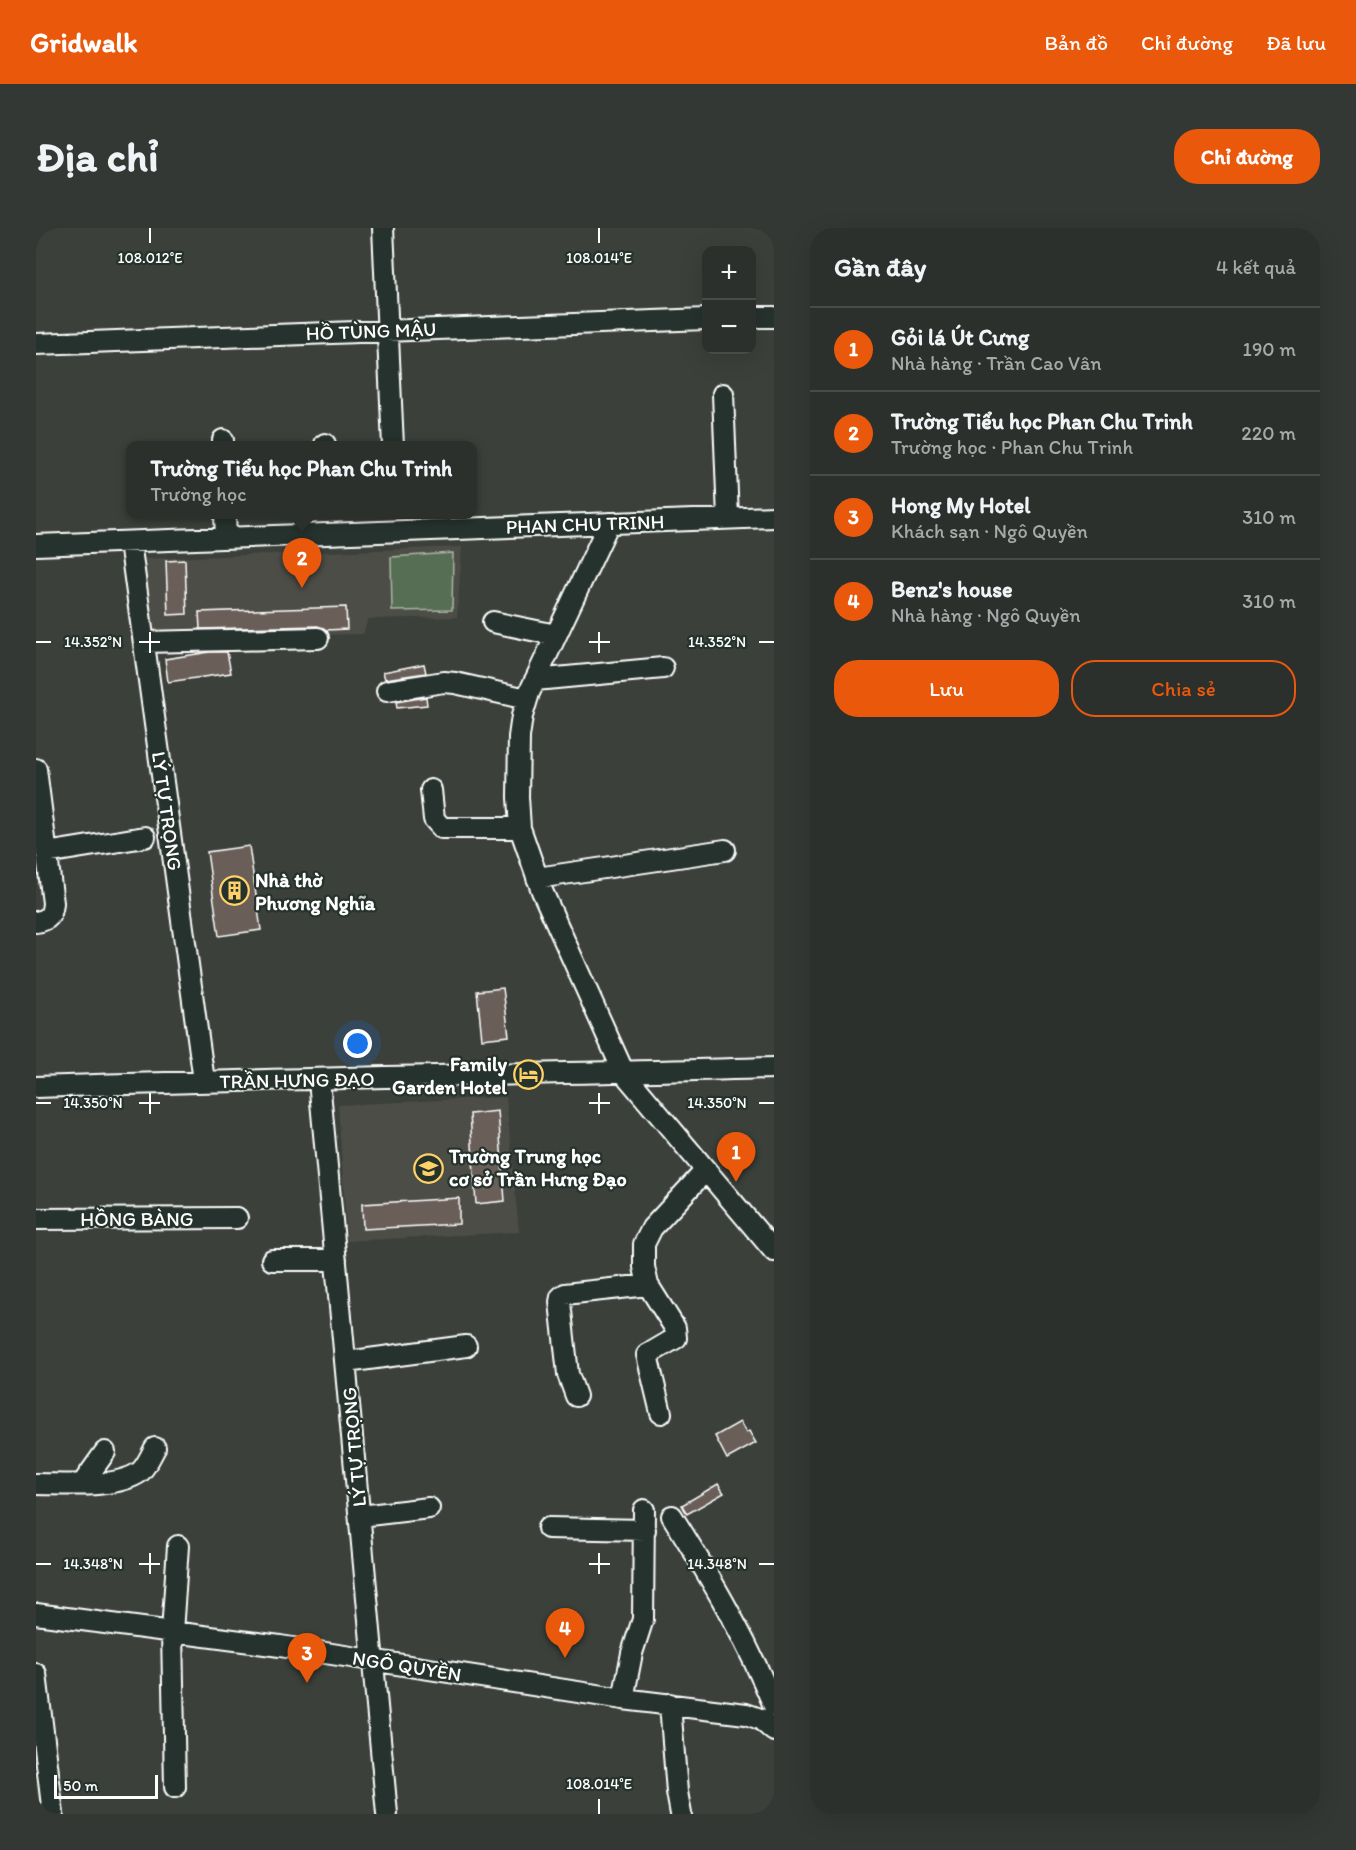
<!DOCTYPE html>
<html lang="vi">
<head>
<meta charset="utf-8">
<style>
	body { margin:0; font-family:Itim,sans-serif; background:#343834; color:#f1f3f6 }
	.controls { position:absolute; right:18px; top:18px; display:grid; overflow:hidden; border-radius:12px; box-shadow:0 6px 24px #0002 }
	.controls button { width:54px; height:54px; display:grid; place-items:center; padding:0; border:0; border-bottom:2px solid #484b48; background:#2c302c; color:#f1f3f6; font:30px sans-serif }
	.scale { position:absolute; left:18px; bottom:15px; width:104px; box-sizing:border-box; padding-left:6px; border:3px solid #fff; border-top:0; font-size:16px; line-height:21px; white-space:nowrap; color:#fff; -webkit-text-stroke:4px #26332d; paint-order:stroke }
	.you { position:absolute; left:322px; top:816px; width:21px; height:21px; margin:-15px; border:4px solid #fff; border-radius:50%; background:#1a73e8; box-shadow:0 0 0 9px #1a73e833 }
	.badge { display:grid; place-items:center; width:39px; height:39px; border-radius:50%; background:#ea580c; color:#fff; font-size:20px; font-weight:700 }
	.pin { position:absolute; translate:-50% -50px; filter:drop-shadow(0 2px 3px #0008) }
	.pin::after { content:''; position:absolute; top:32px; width:21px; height:18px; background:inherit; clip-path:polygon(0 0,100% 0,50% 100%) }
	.popup { position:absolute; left:90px; top:213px; width:351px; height:78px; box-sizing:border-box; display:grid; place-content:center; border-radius:12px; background:#2c302c; filter:drop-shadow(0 2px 4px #0005); font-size:20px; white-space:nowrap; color:#a6a9a9 }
	.popup b { font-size:22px; color:#f1f3f6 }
	.popup::after { content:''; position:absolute; left:50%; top:100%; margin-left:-12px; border:12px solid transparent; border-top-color:#2c302c }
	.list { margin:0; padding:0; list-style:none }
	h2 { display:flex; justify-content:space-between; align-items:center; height:78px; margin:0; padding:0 24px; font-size:26px }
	h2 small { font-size:20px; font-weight:400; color:#a6a9a9 }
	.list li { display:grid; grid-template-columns:39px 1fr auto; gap:18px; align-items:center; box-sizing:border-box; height:84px; padding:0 24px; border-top:2px solid #484b48 }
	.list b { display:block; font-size:22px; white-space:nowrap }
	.list p { margin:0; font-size:20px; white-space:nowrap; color:#a6a9a9 }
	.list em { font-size:20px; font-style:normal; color:#a6a9a9 }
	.actions { display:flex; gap:12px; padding:18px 24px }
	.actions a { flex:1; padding:14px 0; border:2px solid #ea580c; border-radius:24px; text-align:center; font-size:21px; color:#ea580c }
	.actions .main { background:#ea580c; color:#fff }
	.map { position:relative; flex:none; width:738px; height:1586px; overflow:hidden; border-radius:24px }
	header { display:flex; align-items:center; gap:36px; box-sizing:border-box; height:84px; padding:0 30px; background:#ea580c; color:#fff }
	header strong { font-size:28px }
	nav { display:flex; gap:33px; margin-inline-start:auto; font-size:21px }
	.intro { display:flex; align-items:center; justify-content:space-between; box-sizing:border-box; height:144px; padding:0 36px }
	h1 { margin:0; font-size:42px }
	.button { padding:15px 27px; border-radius:24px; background:#ea580c; color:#fff; font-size:21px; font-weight:700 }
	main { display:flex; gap:36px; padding:0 36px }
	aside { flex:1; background:#2c302c; border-radius:24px; box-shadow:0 6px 24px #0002 }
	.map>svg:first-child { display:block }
	.built { fill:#4d4d47 }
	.green { fill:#576e52; stroke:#abb6a8; stroke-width:1.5 }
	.building { fill:#6b5f58; stroke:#fff; stroke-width:1.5 }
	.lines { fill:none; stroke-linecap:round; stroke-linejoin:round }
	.minor-casing { stroke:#fff; stroke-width:24 }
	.minor { stroke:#26332d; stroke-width:20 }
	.ticks { fill:none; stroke:#fff; stroke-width:2 }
	.labels { text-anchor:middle; stroke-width:4.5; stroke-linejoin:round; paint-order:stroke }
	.street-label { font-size:20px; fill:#fff; stroke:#26332d }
	.poi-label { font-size:20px; font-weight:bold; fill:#fff; stroke:#26332d; text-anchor:start }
	.ticks-label { font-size:15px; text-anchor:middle; fill:#fff; stroke:#26332d; stroke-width:4.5; stroke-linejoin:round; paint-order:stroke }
</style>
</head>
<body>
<header>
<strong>Gridwalk</strong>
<nav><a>Bản đồ</a><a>Chỉ đường</a><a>Đã lưu</a></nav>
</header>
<div class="intro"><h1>Địa chỉ</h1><a class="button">Chỉ đường</a></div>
<main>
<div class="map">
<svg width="738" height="1586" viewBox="0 0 738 1586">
	<rect width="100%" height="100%" fill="#3b403a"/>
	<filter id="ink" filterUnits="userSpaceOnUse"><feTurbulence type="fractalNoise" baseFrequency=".0167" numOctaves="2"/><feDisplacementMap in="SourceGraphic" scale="12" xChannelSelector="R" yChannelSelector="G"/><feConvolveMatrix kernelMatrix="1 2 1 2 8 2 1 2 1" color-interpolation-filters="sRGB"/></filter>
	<g filter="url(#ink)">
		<!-- built -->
		<path class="built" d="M426,319L421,389L332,391L327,406L118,410L104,331Z
			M470,869L483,1004L311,1013L302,877Z"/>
		<!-- green -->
		<path class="green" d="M417,325L416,382L356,383L355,329Z"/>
		<!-- building -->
		<path class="building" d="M149,332L151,386L132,387L130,333Z
			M310,379L311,401L290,402L282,398L164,401L163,384Z
			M174,424H191L195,445L132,454L129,431Z
			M388,436L390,445L349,451L347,444Z
			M390,469L391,477L361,480L360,474Z
			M213,618L225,702L183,708L171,624Z
			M467,760L473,808L446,811L441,763Z
			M462,883L469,973L440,976L434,886Z
			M423,970V996L327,1001L326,976Z
			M704,1194L710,1205L713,1203L720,1215L691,1231L679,1208Z
			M682,1256L688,1265L651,1286L646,1277Z"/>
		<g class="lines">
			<defs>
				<path id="minor" d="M347,0L357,218
					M716,89H738
					M0,116L670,91
					M687,166L692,290
					M187,212V218
					M289,216V218
					M189,286L190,310
					M573,295L493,465L486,488L483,509L482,569L484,600L506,663L588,845L738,1023
					M94,314L168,853
					M0,317L738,289
					M457,394L520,407
					M108,414L282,410
					M499,452L627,440
					M351,463L408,454L419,455L491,471
					M0,541L17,675C16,687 13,692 0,694
					M395,562L398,591L406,600H484
					M10,625L109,609
					M501,650L689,622
					M283,852L351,1586
					M0,859C246,850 492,847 738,840
					M0,991L201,990
					M236,1032H300
					M310,1134L430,1118
					M540,1168L532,1146L524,1074L525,1069L529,1066L612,1057
					M625,1185L611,1127L640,1110L639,1100L612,1057L608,1039V1016L616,1000L670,942
					M47,1255L69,1224
					M0,1256C28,1256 80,1261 104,1244C110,1239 115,1227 119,1220
					M324,1288L393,1280
					M636,1288C676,1352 709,1408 738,1478
					M512,1300L609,1302
					M0,1386L244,1418L587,1471L710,1486L724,1491L738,1503
					M0,1446L17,1586
					M587,1471L596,1425L607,1391L608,1282
					M634,1476L641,1564L645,1586
					M139,1559L136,1404L142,1318"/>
			</defs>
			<!-- minor casing -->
			<use href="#minor" class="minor-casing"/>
			<!-- minor -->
			<use href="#minor" class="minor"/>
		</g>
	</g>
	<!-- ticks -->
	<path class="ticks" d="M114,0V15M563,0V15M114,404V425M563,404V425M0,414H15M103,414H124M553,414H574M723,414H738M114,865V886M563,865V886M0,875H15M103,875H124M553,875H574M723,875H738M114,1325V1346M563,1325V1346M0,1336H15M103,1336H124M553,1336H574M723,1336H738M563,1571V1586"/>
	<!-- icons -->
	<defs>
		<symbol id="building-ring" viewBox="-11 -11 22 22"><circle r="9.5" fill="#26332d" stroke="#ffd166" stroke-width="1.5"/><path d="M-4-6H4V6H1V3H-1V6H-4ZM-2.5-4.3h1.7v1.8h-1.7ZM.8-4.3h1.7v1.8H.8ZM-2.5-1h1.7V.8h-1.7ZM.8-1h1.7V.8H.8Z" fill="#ffd166"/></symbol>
		<symbol id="hotel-ring" viewBox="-11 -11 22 22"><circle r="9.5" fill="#26332d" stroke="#ffd166" stroke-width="1.5"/><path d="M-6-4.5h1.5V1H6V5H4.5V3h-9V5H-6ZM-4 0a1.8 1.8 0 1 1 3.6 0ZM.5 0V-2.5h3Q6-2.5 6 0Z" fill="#ffd166"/></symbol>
		<symbol id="school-ring" viewBox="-11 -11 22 22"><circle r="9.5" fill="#26332d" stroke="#ffd166" stroke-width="1.5"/><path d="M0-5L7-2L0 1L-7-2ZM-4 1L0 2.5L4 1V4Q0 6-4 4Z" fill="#ffd166"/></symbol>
	</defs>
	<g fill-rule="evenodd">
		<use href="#building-ring" x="182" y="646" width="33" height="33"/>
		<use href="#hotel-ring" x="476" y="830" width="33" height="33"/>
		<use href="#school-ring" x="376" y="924" width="33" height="33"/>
	</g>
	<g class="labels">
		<!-- street labels -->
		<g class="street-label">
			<text transform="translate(335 103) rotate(-2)" y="7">HỒ TÙNG MẬU</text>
			<text transform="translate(549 296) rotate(-2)" y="7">PHAN CHU TRINH</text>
			<text transform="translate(131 583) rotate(82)" y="7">LÝ TỰ TRỌNG</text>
			<text transform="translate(261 852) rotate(-1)" y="7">TRẦN HƯNG ĐẠO</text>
			<text x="101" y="998">HỒNG BÀNG</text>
			<text transform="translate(318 1219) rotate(-95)" y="7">LÝ TỰ TRỌNG</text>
			<text transform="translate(371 1438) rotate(9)" y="7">NGÔ QUYỀN</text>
		</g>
		<!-- poi labels -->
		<g class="poi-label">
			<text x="219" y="659">Nhà thờ<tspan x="219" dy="23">Phương Nghĩa</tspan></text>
			<text x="471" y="843" text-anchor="end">Family<tspan x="471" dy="23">Garden Hotel</tspan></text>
			<text x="413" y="935">Trường Trung học<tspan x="413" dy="23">cơ sở Trần Hưng Đạo</tspan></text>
		</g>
	</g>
	<g class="ticks-label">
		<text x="114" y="35">108.012°E</text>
		<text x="563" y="35">108.014°E</text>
		<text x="57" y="419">14.352°N</text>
		<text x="681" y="419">14.352°N</text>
		<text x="57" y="880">14.350°N</text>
		<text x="681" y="880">14.350°N</text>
		<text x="57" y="1341">14.348°N</text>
		<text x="681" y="1341">14.348°N</text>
		<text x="563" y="1561">108.014°E</text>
	</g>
</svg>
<div class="controls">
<button>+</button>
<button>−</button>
</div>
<div class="scale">50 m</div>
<div class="you"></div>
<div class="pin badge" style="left:700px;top:954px">1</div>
<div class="pin badge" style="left:266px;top:360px">2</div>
<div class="popup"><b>Trường Tiểu học Phan Chu Trinh</b>Trường học</div>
<div class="pin badge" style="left:271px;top:1455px">3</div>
<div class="pin badge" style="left:529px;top:1430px">4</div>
</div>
<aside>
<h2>Gần đây<small>4 kết quả</small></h2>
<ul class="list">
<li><span class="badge">1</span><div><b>Gỏi lá Út Cưng</b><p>Nhà hàng · Trần Cao Vân</p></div><em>190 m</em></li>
<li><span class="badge">2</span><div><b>Trường Tiểu học Phan Chu Trinh</b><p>Trường học · Phan Chu Trinh</p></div><em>220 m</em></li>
<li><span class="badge">3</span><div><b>Hong My Hotel</b><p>Khách sạn · Ngô Quyền</p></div><em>310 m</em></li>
<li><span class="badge">4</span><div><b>Benz's house</b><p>Nhà hàng · Ngô Quyền</p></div><em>310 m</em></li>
</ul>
<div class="actions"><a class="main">Lưu</a><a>Chia sẻ</a></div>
</aside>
</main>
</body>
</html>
